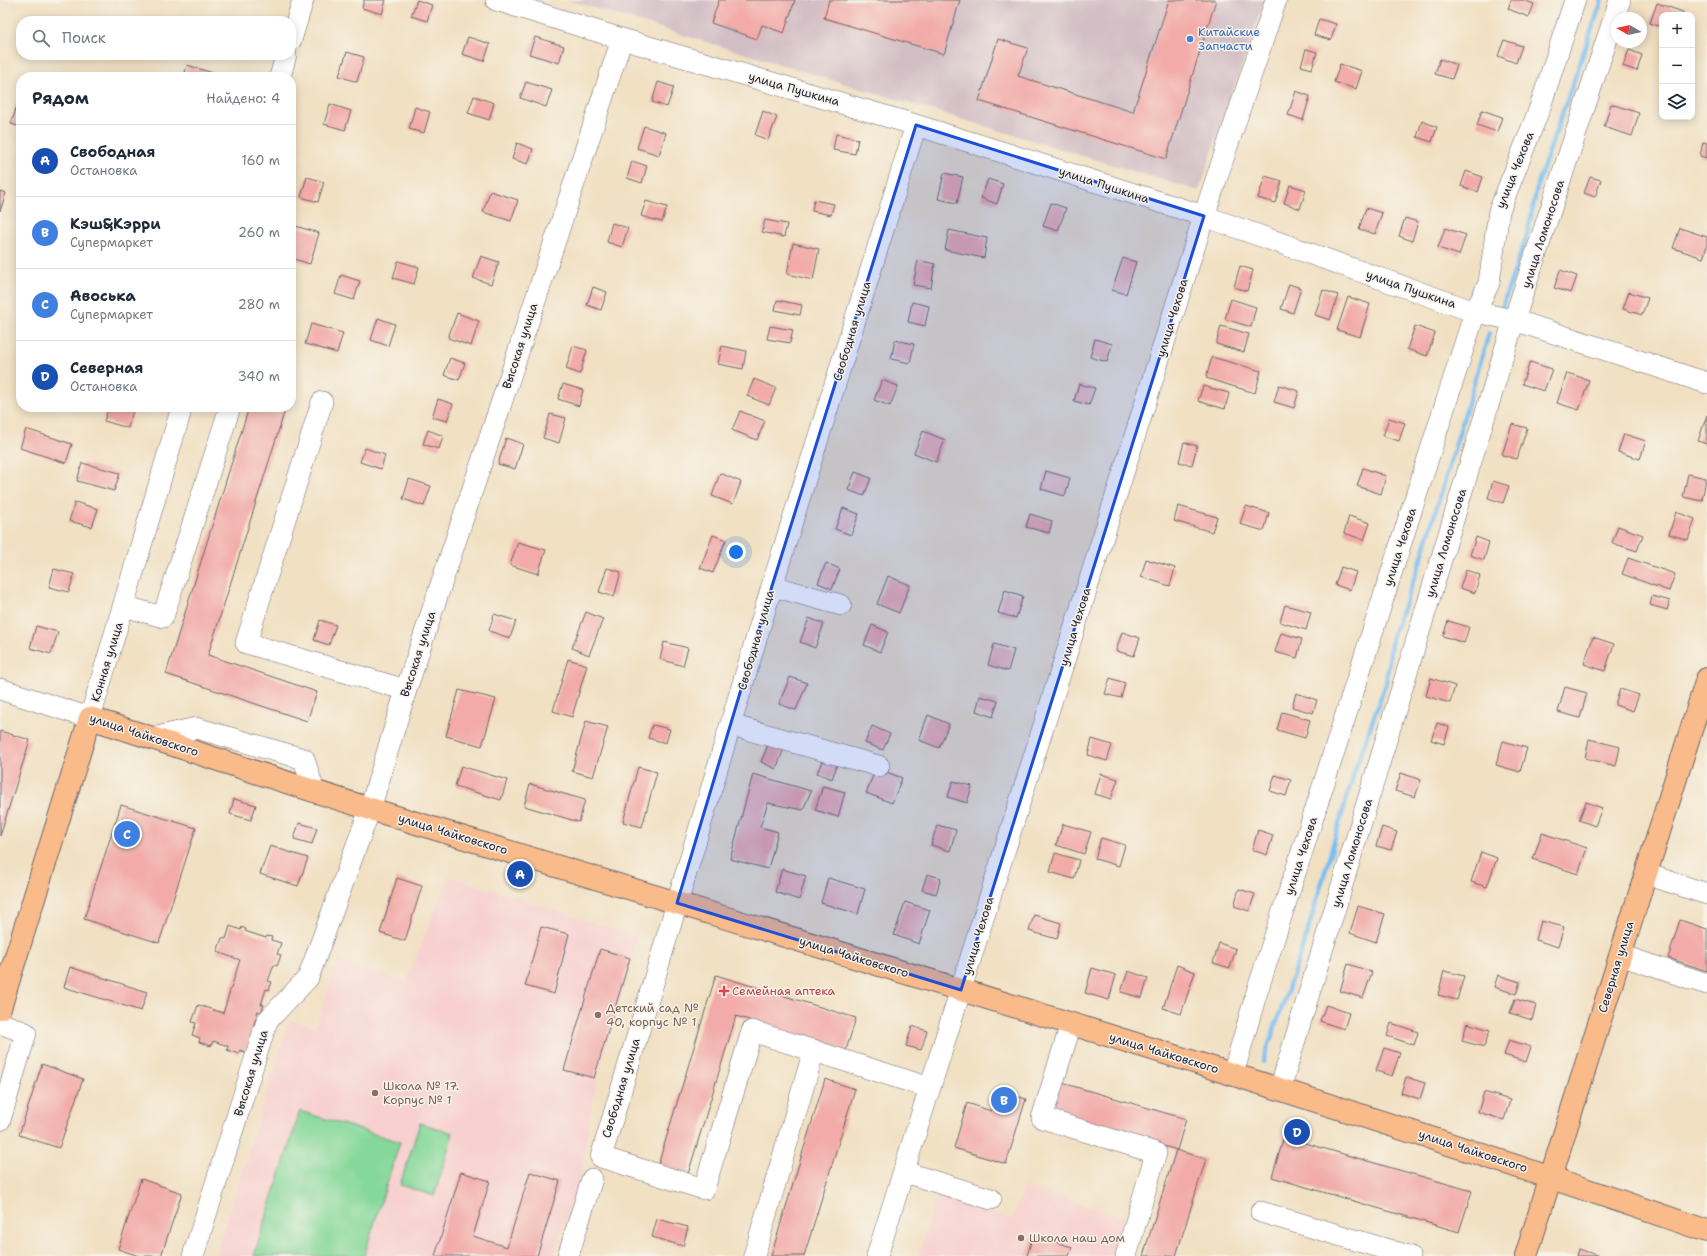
<!DOCTYPE html>
<html lang="ru">
<head>
<meta charset="utf-8">
<style>
	body { margin:0; font-family:"Shantell Sans",sans-serif; background:#f6f6f7; color:#1f2937 }
	.controls { position:absolute; right:12px; top:12px; display:grid; overflow:hidden; border-radius:8px; box-shadow:0 2px 10px #0003 }
	.controls button { width:36px; height:36px; display:grid; place-items:center; padding:0; border:0; border-bottom:1px solid #e0e1e3; background:#fff; color:#1f2937; font:20px sans-serif }
	.compass { position:absolute; left:1611px; top:12px; width:36px; height:36px; border-radius:50%; background:#fff; box-shadow:0 2px 10px #0003; rotate:279deg }
	.you { position:absolute; left:736px; top:552px; width:14px; height:14px; margin:-10px; border:3px solid #fff; border-radius:50%; background:#1a73e8; box-shadow:0 0 0 6px #1a73e833 }
	.badge { display:grid; place-items:center; width:26px; height:26px; border-radius:50%; background:#1f6fb2; color:#fff; font-size:13px; font-weight:700 }
	.pin { position:absolute; translate:-50% -50%; border:2px solid #fff; box-shadow:0 1px 4px #0006 }
	.list { margin:0; padding:0; list-style:none }
	h2 { display:flex; justify-content:space-between; align-items:center; height:52px; margin:0; padding:0 16px; font-size:17px }
	h2 small { font-size:13px; font-weight:400; color:#747a83 }
	.list li { display:grid; grid-template-columns:26px 1fr auto; gap:12px; align-items:center; box-sizing:border-box; height:72px; padding:0 16px; border-top:1px solid #e0e1e3 }
	.list b { display:block; font-size:15px; white-space:nowrap }
	.list p { margin:0; font-size:13px; white-space:nowrap; color:#747a83 }
	.list em { font-size:13px; font-style:normal; color:#747a83 }
	.icon { flex:none; width:22px; height:22px; fill:none; stroke:currentColor; stroke-width:2; stroke-linecap:round; stroke-linejoin:round }
	.map { position:relative; flex:none; width:1707px; height:1256px; overflow:hidden }
	.search { position:absolute; background:#fff; box-shadow:0 2px 10px #0003; left:16px; top:16px; width:280px; height:44px; display:flex; align-items:center; gap:10px; box-sizing:border-box; padding:0 14px; border-radius:16px; color:#747a83; font-size:15px }
	.panel { position:absolute; background:#fff; box-shadow:0 2px 10px #0003; left:16px; top:72px; width:280px; height:340px; border-radius:16px }
	.map>svg:first-child { display:block }
	.built { fill:#f7d0cf }
	.industrial { fill:#d2bec5 }
	.green { fill:#84d899; stroke:#537d6a }
	.lines { fill:none; stroke-linecap:round; stroke-linejoin:round }
	.stream { stroke:#79bff1; stroke-width:4.5 }
	.building { fill:#f2aba8 }
	.minor-casing { stroke:#6a646a; stroke-width:22 }
	.major-casing { stroke:#6a646a; stroke-width:24 }
	.minor { stroke:#fff; stroke-width:21 }
	.major { stroke:#fabb8b; stroke-width:22 }
	.marked { fill:#1d4ed8; fill-opacity:0.2; stroke:#1d4ed8; stroke-width:3; stroke-linejoin:round }
	.shop-dot { fill:#3f7fe0; stroke:#f7f3e8; stroke-width:1.5 }
	.health-dot { fill:#e0444e; stroke:#f7f3e8; stroke-width:1.5 }
	.education-dot { fill:#8d6e63; stroke:#f7f3e8; stroke-width:1.5 }
	.labels { text-anchor:middle; stroke-width:3; stroke-linejoin:round; paint-order:stroke }
	.shop-label { font-size:12px; fill:#366cbe; stroke:#f7f3e8; text-anchor:start }
	.street-label { font-size:12px; fill:#22223b; stroke:#f7f3e8 }
	.health-label { font-size:12px; fill:#be3a42; stroke:#f7f3e8; text-anchor:start }
	.education-label { font-size:12px; fill:#785e54; stroke:#f7f3e8; text-anchor:start }
</style>
</head>
<body>
<div class="map">
<svg width="1707" height="1256" viewBox="0 0 1707 1256">
	<rect width="100%" height="100%" fill="#f7f3e8"/>
	<filter id="ink" filterUnits="userSpaceOnUse"><feTurbulence type="fractalNoise" baseFrequency=".025" numOctaves="2"/><feDisplacementMap in="SourceGraphic" scale="8" xChannelSelector="R" yChannelSelector="G"/><feConvolveMatrix kernelMatrix="1 2 1 2 8 2 1 2 1" color-interpolation-filters="sRGB"/></filter>
	<filter id="wash" filterUnits="userSpaceOnUse"><feTurbulence type="fractalNoise" baseFrequency=".012" numOctaves="4" result="noise"/><feDisplacementMap in="SourceGraphic" scale="16" xChannelSelector="R" yChannelSelector="G"/><feGaussianBlur stdDeviation="0.9" result="paint"/><feColorMatrix in="noise" values="0 0 0 0 0 0 0 0 0 0 0 0 0 0 0 0 0 1.4 0 .05"/><feComposite in="paint" operator="in"/></filter>
	<g filter="url(#wash)">
		<rect width="100%" height="100%" fill="#f1e0c2"/>
		<!-- built -->
		<path class="built" d="M449,876L638,937L598,1076L588,1125L582,1169L554,1256H215L290,1020L315,1027L338,962L406,982Z
			M1024,1186L1126,1218L1114,1256H918L936,1196L1013,1220Z"/>
		<!-- industrial -->
		<path class="industrial" d="M568,0H1264L1199,191Z"/>
		<!-- green -->
		<path class="green" d="M300,1111L400,1142L364,1256H254Z
			M420,1123L453,1133L434,1196L400,1185Z"/>
		<g class="lines">
			<!-- stream -->
			<path class="stream" d="M1502,307L1527,235L1538,183L1602,0
				M1263,1062L1304,943L1355,770L1386,683L1392,638L1421,560L1489,333"/>
		</g>
		<g id="blocks">
			<!-- building -->
			<path class="building" d="M364,0H386L382,14L362,8Z
				M417,0L432,5L427,21L411,16Z
				M719,0H795L784,33L762,25L757,39L711,23Z
				M829,0H960L944,54L824,18Z
				M1169,0H1216L1166,159L979,101L998,39L1028,48L1018,76L1133,112Z
				M1511,0H1523L1534,4L1529,17L1508,9Z
				M1657,3L1683,12L1682,15H1662V27L1650,23Z
				M1319,19L1336,24L1331,40L1314,35Z
				M468,37L490,44L484,61L462,54Z
				M535,37L564,46L559,63L529,54Z
				M1504,40L1522,46L1516,63L1498,56Z
				M1306,49L1317,52L1312,69L1301,66Z
				M1629,50L1642,55L1637,71L1623,66Z
				M347,52L364,57L357,82L339,76Z
				M1440,59L1457,65L1452,79L1435,74Z
				M1340,64L1362,71L1356,89L1334,82Z
				M187,65L213,73L212,77H184Z
				M526,82L552,90L546,107L520,98Z
				M658,82L674,87L667,107L652,102Z
				M1296,91L1310,96L1303,120L1288,115Z
				M21,93V127L11,124Z
				M474,96L494,103L489,120L468,113Z
				M330,104L351,111L345,130L324,124Z
				M1611,104L1639,113L1632,136L1604,127Z
				M415,107L430,112L424,133L409,129Z
				M1482,110L1502,117L1497,132L1477,125Z
				M763,111L777,117L768,140L755,135Z
				M1422,121L1437,127L1432,142L1417,137Z
				M644,126L666,133L659,155L637,148Z
				M836,134L858,139L855,154L833,150Z
				M1703,142L1707,143V158L1700,156Z
				M517,143L533,149L528,164L512,159Z
				M632,161L647,166L642,183L627,178Z
				M1466,171L1483,177L1478,192L1461,186Z
				M944,173L963,177L957,203L938,199Z
				M1265,176L1282,181L1275,203L1258,198Z
				M307,177L324,182L318,202L301,197Z
				M1590,177L1601,180L1595,197L1584,193Z
				M988,179L1003,184L997,204L981,198Z
				M1290,185L1306,190L1300,209L1284,203Z
				M0,191L6,193L0,211Z
				M490,191L518,200L511,221L483,212Z
				M814,200L834,204L831,215L812,211Z
				M646,201L667,207L662,222L641,216Z
				M1051,203L1066,208L1058,231L1043,226Z
				M1366,208L1382,213L1375,234L1359,229Z
				M1405,218L1418,222L1412,241L1399,236Z
				M765,220L787,224L784,237L762,232Z
				M612,223L628,228L622,247L607,242Z
				M292,225L319,233L310,264L291,258Z
				M1445,228L1466,235L1459,255L1438,248Z
				M1680,228L1707,237V246L1703,258L1673,248Z
				M949,230L987,238L984,258L945,250Z
				M793,243L819,249L813,280L787,274Z
				M481,256L499,262L491,284L473,278Z
				M1123,258L1136,262L1126,294L1112,290Z
				M918,260L935,264L931,288L913,285Z
				M398,261L419,267L414,284L393,278Z
				M1240,266L1253,270L1247,291L1234,287Z
				M1560,270L1577,276L1571,293L1554,288Z
				M341,275L360,281L354,300L335,294Z
				M1289,284L1301,288L1293,313L1281,309Z
				M593,287L607,292L601,310L587,305Z
				M1323,290L1338,295L1330,320L1315,315Z
				M1629,292L1648,298L1642,315L1623,309Z
				M1348,297L1370,304L1360,337L1337,330Z
				M1231,299L1256,307L1251,327L1225,319Z
				M777,300L802,305L800,315L775,310Z
				M912,302L929,306L925,326L908,322Z
				M457,313L479,321L471,346L448,338Z
				M378,318L395,324L388,346L371,340Z
				M311,324L343,333L337,353L305,344Z
				M770,326L793,330L790,343L767,339Z
				M1221,326L1249,334L1244,352L1216,344Z
				M1415,326L1435,333L1427,356L1407,349Z
				M1095,339L1112,344L1107,362L1090,357Z
				M895,340L914,344L910,363L891,359Z
				M573,346L587,350L580,374L566,369Z
				M722,346L746,351L743,369L718,364Z
				M1212,357L1261,371L1255,393L1206,378Z
				M450,358L465,363L459,380L444,375Z
				M1530,362L1552,369L1544,391L1522,384Z
				M1567,373L1589,380L1579,410L1557,403Z
				M754,379L776,388L769,405L747,396Z
				M882,380L898,386L890,406L874,400Z
				M563,384L583,390L579,406L558,399Z
				M1079,384L1095,388L1089,405L1074,401Z
				M1279,385L1299,391L1294,408L1274,402Z
				M1203,386L1229,393L1225,409L1198,401Z
				M438,399L453,404L447,421L432,417Z
				M109,407H122L133,411L128,428L104,421Z
				M249,407H286L208,655L317,692L307,721L166,674Z
				M740,411L765,421L757,440L732,430Z
				M550,414L566,418L559,443L543,438Z
				M1707,415V444L1698,441Z
				M1389,418L1405,423L1399,441L1383,436Z
				M1512,424L1527,428L1517,459L1502,455Z
				M26,429L72,444L66,463L20,448Z
				M428,430L443,436L439,449L423,444Z
				M923,431L945,440L936,462L914,453Z
				M1624,434L1646,441L1640,459L1618,452Z
				M506,438L523,444L515,469L498,464Z
				M1184,442L1197,446L1192,465L1179,462Z
				M365,448L385,455L381,469L360,462Z
				M82,463L120,473L114,491L77,481Z
				M1363,468L1386,476L1381,494L1357,486Z
				M1046,471L1070,478L1065,496L1041,489Z
				M855,472L871,478L864,496L848,490Z
				M720,473L741,482L733,504L712,496Z
				M1688,474L1706,478L1702,501L1683,497Z
				M409,479L431,486L424,506L403,499Z
				M1493,481L1509,486L1503,503L1488,498Z
				M75,502L98,509L92,527L69,521Z
				M1178,506L1217,517L1212,532L1174,521Z
				M1246,506L1269,513L1264,531L1240,524Z
				M843,508L859,514L851,535L835,529Z
				M1676,512L1695,519L1688,540L1669,534Z
				M1030,514L1052,521L1049,533L1026,527Z
				M1349,516L1370,523L1364,540L1344,533Z
				M1618,526L1643,535L1637,551L1612,543Z
				M713,535L726,540L713,573L700,568Z
				M1476,537L1489,542L1484,560L1470,555Z
				M518,542L546,550L538,574L510,565Z
				M1628,558L1675,574L1669,591L1622,574Z
				M1146,559L1175,568L1170,586L1141,577Z
				M826,563L840,569L832,589L818,583Z
				M1341,567L1356,572L1350,590L1335,585Z
				M607,568L621,572L614,597L599,592Z
				M54,569L74,574L69,592L49,587Z
				M1466,570L1480,575L1475,593L1460,588Z
				M888,576L910,585L899,613L877,604Z
				M1005,590L1023,596L1016,618L998,613Z
				M1652,596L1670,601L1667,610L1650,605Z
				M1285,605L1311,612L1306,630L1280,622Z
				M586,612L603,619L589,655L572,648Z
				M494,614L516,621L510,638L489,631Z
				M809,618L824,624L815,648L800,642Z
				M320,620L336,625L329,645L314,640Z
				M1448,621L1469,627L1464,643L1443,636Z
				M872,625L888,632L880,652L864,645Z
				M36,626L58,632L51,654L30,648Z
				M1122,632L1140,638L1134,656L1116,651Z
				M1281,633L1302,639L1297,658L1275,652Z
				M1593,637L1614,644L1605,671L1584,664Z
				M664,642L688,648L683,666L660,659Z
				M994,644L1014,650L1008,671L988,665Z
				M568,659L587,665L572,717L553,711Z
				M790,677L807,683L796,710L779,704Z
				M1110,678L1125,683L1121,698L1105,694Z
				M1431,678L1455,686L1450,703L1426,696Z
				M1565,687L1587,693L1580,718L1558,712Z
				M1620,689L1639,695L1633,711L1615,705Z
				M459,690L496,699L482,746L446,736Z
				M1296,693L1317,700L1313,713L1292,707Z
				M980,696L998,701L993,717L976,711Z
				M1282,712L1310,720L1305,738L1277,730Z
				M928,715L949,724L939,748L919,740Z
				M586,721L608,727L593,777L572,771Z
				M1437,723L1449,727L1444,744L1431,740Z
				M652,725L670,729L666,743L648,738Z
				M872,726L890,734L883,750L865,743Z
				M0,731L30,740L0,836Z
				M1092,739L1112,745L1107,761L1088,755Z
				M1589,739L1620,747L1616,766L1585,758Z
				M770,740L785,746L776,769L761,762Z
				M1503,741L1527,748L1520,772L1496,765Z
				M825,754L839,759L832,779L817,773Z
				M461,766L507,780L501,800L455,786Z
				M638,767L657,772L642,827L623,822Z
				M876,768L902,778L892,803L866,793Z
				M1401,773L1421,780L1415,797L1395,791Z
				M753,774L811,791L803,810L768,803L760,827L778,832L768,869L730,859Z
				M1101,774L1118,779L1111,799L1095,794Z
				M1275,775L1291,780L1286,796L1270,791Z
				M953,781L972,786L967,803L948,797Z
				M530,784L585,800L579,822L524,806Z
				M823,786L845,792L838,817L815,810Z
				M234,799L256,805L251,820L230,814Z
				M1586,802L1602,808L1595,826L1579,820Z
				M121,805L196,828L159,943L84,919Z
				M299,823L317,828L312,844L294,839Z
				M1063,824L1091,832L1084,854L1056,845Z
				M937,825L956,830L950,851L931,845Z
				M1382,827L1397,832L1391,850L1376,846Z
				M1258,830L1273,835L1267,855L1252,850Z
				M1542,833L1587,848L1578,874L1533,859Z
				M1101,838L1125,845L1119,866L1095,859Z
				M270,846L308,858L298,886L260,874Z
				M1481,852L1497,858L1487,887L1471,882Z
				M1055,853L1079,860L1074,879L1050,872Z
				M782,869L806,876L799,900L775,892Z
				M927,874L941,878L936,894L922,890Z
				M397,878L422,886L405,941L380,933Z
				M828,878L865,889L858,914L821,903Z
				M1239,889L1255,894L1249,911L1234,906Z
				M905,902L930,910L919,944L894,935Z
				M1358,906L1385,914L1376,942L1350,933Z
				M1034,915L1061,923L1057,939L1029,931Z
				M1680,920L1707,929V971L1668,958Z
				M1541,921L1564,927L1558,947L1536,940Z
				M230,926L241,930L242,927L246,929L245,931L266,938L267,936L272,937L271,940L281,943L277,954L281,955L277,966L274,965L268,981L272,982L269,990L266,989L261,1005H264L261,1012L258,1011L253,1027L257,1029L247,1053L240,1050L239,1054L227,1050L228,1046L213,1041L211,1046L199,1042L200,1038L192,1035L196,1023L192,1022L198,1005L223,1013L240,960L217,952L222,938L226,939Z
				M541,927L569,934L554,994L525,986Z
				M1219,943L1236,949L1230,968L1213,963Z
				M600,949L630,958L594,1078L564,1070Z
				M1348,964L1372,972L1363,998L1340,991Z
				M1177,965L1195,972L1181,1014L1163,1008Z
				M70,967L147,992L141,1011L64,987Z
				M1092,968L1116,975L1109,1000L1085,993Z
				M1128,971L1148,978L1142,998L1121,992Z
				M1444,971L1464,976L1457,1000L1438,995Z
				M716,975L856,1018L846,1050L736,1016L688,1174L658,1165Z
				M1498,975L1520,982L1516,994L1494,987Z
				M1515,999L1536,1005L1532,1020L1510,1013Z
				M1326,1005L1349,1013L1344,1029L1320,1021Z
				M1391,1023L1418,1032L1414,1045L1387,1036Z
				M1467,1023L1490,1030L1484,1047L1462,1041Z
				M912,1026L927,1031L921,1050L906,1046Z
				M1509,1040L1531,1047L1526,1062L1504,1055Z
				M1384,1048L1400,1053L1392,1076L1376,1071Z
				M42,1064L83,1079L59,1148L19,1135Z
				M1406,1077L1425,1083L1420,1099L1401,1093Z
				M825,1079L855,1089L804,1256H771Z
				M1059,1082L1186,1119L1177,1150L1050,1112Z
				M997,1090L1026,1099L1006,1164L954,1148L967,1103L991,1111Z
				M1484,1092L1510,1100L1504,1120L1478,1112Z
				M1284,1137L1472,1191L1459,1232L1272,1177Z
				M1176,1150L1206,1159L1176,1256H1143Z
				M461,1172L490,1181L473,1236L507,1247L530,1172L560,1181L537,1256H435Z
				M141,1179L182,1193L161,1256H139L118,1249Z
				M657,1219L688,1227L683,1246L652,1237Z
				M1033,1235L1072,1247L1069,1256H1027Z
				M1579,1249L1599,1256H1577Z"/>
		</g>
	</g>
	<g filter="url(#ink)">
		<use href="#blocks" fill-opacity="0" stroke="#6a646a" stroke-width="1"/>
		<g class="lines">
			<defs>
				<path id="minor" d="M496,0L622,39L916,125L1204,216L1475,312L1514,320L1707,383
					M291,40L303,0
					M280,77L286,55
					M916,125L772,586L601,1157L704,1189L752,1031L930,1088
					M322,402L246,643L406,690
					M772,586L841,605
					M123,606L163,617L230,407
					M0,689L90,718L182,407
					M731,725L879,766
					M153,738L196,728L304,759L314,791
					M1646,874L1707,894
					M1620,955L1707,984
					M0,1023L26,1033L0,1120
					M1071,1024L1042,1118L1156,1153L1126,1256
					M1233,1074L1256,995L1475,312L1489,283L1499,211L1539,110L1575,0
					M1280,1089L1514,320L1620,0
					M904,1172L991,1199
					M1261,1212L1409,1256
					M193,1256L267,1021L308,978L370,809L406,690L622,39
					M568,1256L592,1179
					M754,1256L814,1050
					M877,1256L1204,216L1276,0"/>
				<path id="major" d="M0,1008L90,718C185,748 279,781 374,810C819,948 1267,1078 1707,1231
					M1526,1256L1707,679"/>
			</defs>
			<!-- minor casing -->
			<use href="#minor" class="minor-casing"/>
			<!-- major casing -->
			<use href="#major" class="major-casing"/>
			<!-- minor -->
			<use href="#minor" class="minor"/>
			<!-- major -->
			<use href="#major" class="major"/>
		</g>
	</g>
	<!-- marked area -->
	<path class="marked" d="M916,125L1204,216L961,990L677,903L772,586Z"/>
	<!-- markers -->
	<circle class="shop-dot" cx="1190" cy="39" r="4"/>
	<path class="health-dot" d="M722 985h4v4h4v4h-4v4h-4v-4h-4v-4h4z"/>
	<g class="education-dot">
		<circle cx="598" cy="1015" r="4"/>
		<circle cx="375" cy="1093" r="4"/>
		<circle cx="1021" cy="1238" r="4"/>
	</g>
	<g class="labels">
		<!-- shop labels -->
		<g class="shop-label">
			<text x="1198" y="36">Китайские<tspan x="1198" dy="14">Запчасти</tspan></text>
		</g>
		<!-- street labels -->
		<g class="street-label">
			<text transform="translate(794 89) rotate(16)" y="4">улица Пушкина</text>
			<text transform="translate(1515 170) rotate(-68)" y="4">улица Чехова</text>
			<text transform="translate(1104 185) rotate(18)" y="4">улица Пушкина</text>
			<text transform="translate(1543 234) rotate(-72)" y="4">улица Ломоносова</text>
			<text transform="translate(1411 289) rotate(19)" y="4">улица Пушкина</text>
			<text transform="translate(1172 318) rotate(-73)" y="4">улица Чехова</text>
			<text transform="translate(852 331) rotate(-73)" y="4">Свободная улица</text>
			<text transform="translate(520 346) rotate(-72)" y="4">Высокая улица</text>
			<text transform="translate(1446 543) rotate(-73)" y="4">улица Ломоносова</text>
			<text transform="translate(1400 547) rotate(-72)" y="4">улица Чехова</text>
			<text transform="translate(1075 627) rotate(-73)" y="4">улица Чехова</text>
			<text transform="translate(756 640) rotate(-74)" y="4">Свободная улица</text>
			<text transform="translate(418 654) rotate(-72)" y="4">Высокая улица</text>
			<text transform="translate(107 662) rotate(-73)" y="4">Конная улица</text>
			<text transform="translate(144 735) rotate(18)" y="4">улица Чайковского</text>
			<text transform="translate(453 834) rotate(17)" y="4">улица Чайковского</text>
			<text transform="translate(1352 853) rotate(-73)" y="4">улица Ломоносова</text>
			<text transform="translate(1301 856) rotate(-72)" y="4">улица Чехова</text>
			<text transform="translate(978 936) rotate(-73)" y="4">улица Чехова</text>
			<text transform="translate(854 957) rotate(17)" y="4">улица Чайковского</text>
			<text transform="translate(1616 967) rotate(-73)" y="4">Северная улица</text>
			<text transform="translate(1164 1053) rotate(17)" y="4">улица Чайковского</text>
			<text transform="translate(251 1073) rotate(-73)" y="4">Высокая улица</text>
			<text transform="translate(621 1088) rotate(-73)" y="4">Свободная улица</text>
			<text transform="translate(1473 1151) rotate(18)" y="4">улица Чайковского</text>
		</g>
		<!-- health labels -->
		<g class="health-label">
			<text x="732" y="995">Семейная аптека</text>
		</g>
		<!-- education labels -->
		<g class="education-label">
			<text x="606" y="1012">Детский сад №<tspan x="606" dy="14">40, корпус № 1</tspan></text>
			<text x="383" y="1090">Школа № 17.<tspan x="383" dy="14">Корпус № 1</tspan></text>
			<text x="1029" y="1242">Школа наш дом</text>
		</g>
	</g>
</svg>
<div class="controls">
<button>+</button>
<button>−</button>
<button><svg class="icon" aria-label="layers" viewBox="0 0 24 24"><path d="M12 4l9 5-9 5-9-5zM3 14l9 5 9-5"/></svg></button>
</div>
<svg class="compass" viewBox="-18 -18 36 36"><path d="M0-13l5 13h-10z" fill="#e53935"/><path d="M0 13l5-13h-10z" fill="#747a83"/></svg>
<div class="you"></div>
<div class="pin badge" style="left:520px;top:874px;background:#1a4fb4">A</div>
<div class="pin badge" style="left:1004px;top:1100px;background:#3f7fe0">B</div>
<div class="pin badge" style="left:127px;top:834px;background:#3f7fe0">C</div>
<div class="pin badge" style="left:1297px;top:1132px;background:#1a4fb4">D</div>
<div class="search"><svg class="icon" aria-label="search" viewBox="0 0 24 24"><circle cx="10" cy="10" r="6"/><path d="M15 15l6 6"/></svg>Поиск</div>
<section class="panel">
<h2>Рядом<small>Найдено: 4</small></h2>
<ul class="list">
<li><span class="badge" style="background:#1a4fb4">A</span><div><b>Свободная</b><p>Остановка</p></div><em>160 m</em></li>
<li><span class="badge" style="background:#3f7fe0">B</span><div><b>Кэш&amp;Кэрри</b><p>Супермаркет</p></div><em>260 m</em></li>
<li><span class="badge" style="background:#3f7fe0">C</span><div><b>Авоська</b><p>Супермаркет</p></div><em>280 m</em></li>
<li><span class="badge" style="background:#1a4fb4">D</span><div><b>Северная</b><p>Остановка</p></div><em>340 m</em></li>
</ul>
</section>
</div>
</body>
</html>
